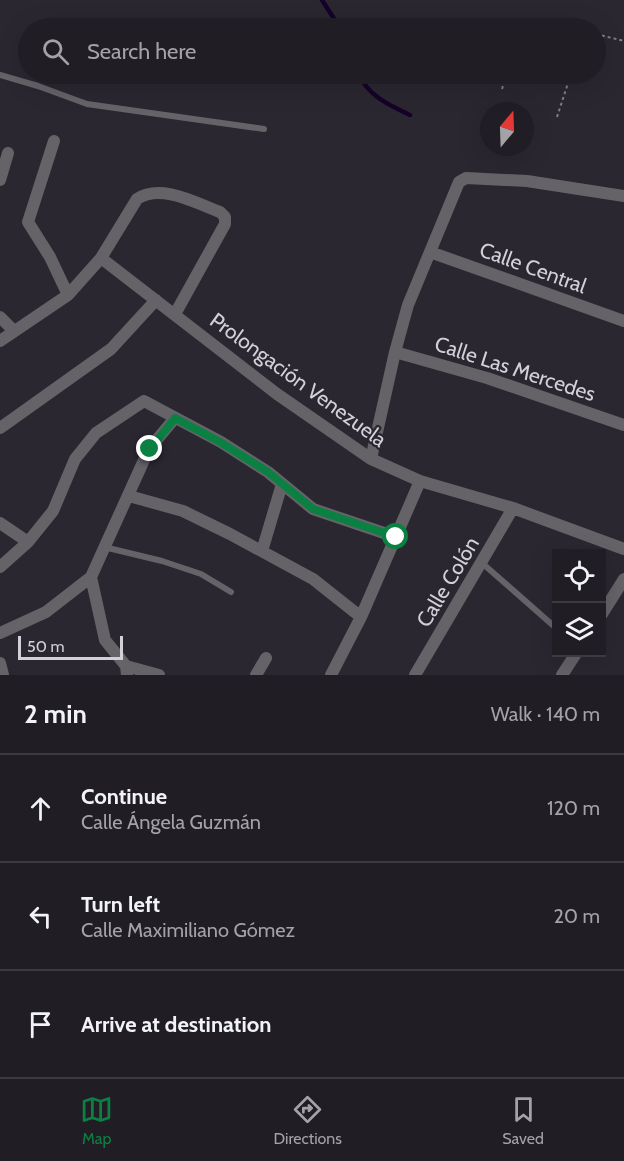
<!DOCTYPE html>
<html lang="en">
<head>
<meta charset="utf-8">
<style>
	body { margin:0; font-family:Cabin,sans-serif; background:#2d2a32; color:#f1f3f6 }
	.controls { position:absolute; right:18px; bottom:18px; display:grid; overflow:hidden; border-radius:0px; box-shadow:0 6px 24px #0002 }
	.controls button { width:54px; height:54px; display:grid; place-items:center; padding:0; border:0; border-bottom:2px solid #3d3b42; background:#201d25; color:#f1f3f6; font:30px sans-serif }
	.compass { position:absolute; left:480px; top:102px; width:54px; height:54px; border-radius:50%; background:#201d25; box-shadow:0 6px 24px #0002; rotate:19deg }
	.scale { position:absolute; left:18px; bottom:15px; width:105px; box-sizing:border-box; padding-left:6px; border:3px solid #d3d1d7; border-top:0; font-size:16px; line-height:21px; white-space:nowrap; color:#d3d1d7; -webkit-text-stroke:4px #2b2731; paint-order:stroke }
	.stop { position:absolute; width:18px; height:18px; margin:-14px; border:4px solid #0b8043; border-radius:50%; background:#fff }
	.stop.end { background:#0b8043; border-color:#fff; box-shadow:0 2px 6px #0008 }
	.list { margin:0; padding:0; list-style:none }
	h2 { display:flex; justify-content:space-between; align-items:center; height:78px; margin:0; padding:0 24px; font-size:26px }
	h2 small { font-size:20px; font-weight:400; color:#a2a2a7 }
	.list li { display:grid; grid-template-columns:39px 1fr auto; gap:18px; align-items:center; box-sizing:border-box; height:108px; padding:0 24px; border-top:2px solid #3d3b42 }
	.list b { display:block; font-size:22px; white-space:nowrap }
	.list p { margin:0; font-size:20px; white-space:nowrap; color:#a2a2a7 }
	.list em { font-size:20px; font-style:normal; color:#a2a2a7 }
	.icon { flex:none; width:33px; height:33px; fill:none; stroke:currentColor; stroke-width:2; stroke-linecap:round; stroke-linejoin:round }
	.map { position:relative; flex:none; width:624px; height:675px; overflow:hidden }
	.search { position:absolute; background:#201d25; box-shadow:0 6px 24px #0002; left:18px; right:18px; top:18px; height:66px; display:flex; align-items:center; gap:15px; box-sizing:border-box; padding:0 21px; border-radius:33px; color:#a2a2a7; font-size:22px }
	.sheet { height:402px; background:#201d25 }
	nav { display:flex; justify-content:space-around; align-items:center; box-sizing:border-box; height:84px; border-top:2px solid #3d3b42; background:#201d25; font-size:16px; color:#a2a2a7 }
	nav a { display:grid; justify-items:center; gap:3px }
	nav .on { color:#0b8043 }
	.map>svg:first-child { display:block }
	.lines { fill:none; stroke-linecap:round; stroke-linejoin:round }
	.stream { stroke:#160228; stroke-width:4.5 }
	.path { stroke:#817e86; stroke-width:2; stroke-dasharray:3 3; stroke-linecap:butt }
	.service { stroke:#656368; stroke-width:6 }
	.minor { stroke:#656368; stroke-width:12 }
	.route { stroke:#0b8043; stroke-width:8 }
	.labels { text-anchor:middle; stroke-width:4.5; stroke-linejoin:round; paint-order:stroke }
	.street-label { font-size:21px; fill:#d3d1d7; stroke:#2b2731 }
</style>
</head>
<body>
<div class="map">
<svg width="624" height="675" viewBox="0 0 624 675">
	<rect width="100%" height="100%" fill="#2b2731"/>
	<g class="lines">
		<!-- stream -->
		<path class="stream" d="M322,0L340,28
			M359,74C368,96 389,105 410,115"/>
		<!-- path -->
		<path class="path" d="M523,28L527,23L538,21L571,28
			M596,34L624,41
			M502,89L507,74
			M557,117L571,74"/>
		<!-- service -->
		<path class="service" d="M0,75L38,86L87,104L264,129
			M104,547L162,561L201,574L231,592
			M482,563L556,628"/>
		<!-- minor -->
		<path class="minor" d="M54,141L28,222L50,257L68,295
			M0,180L8,153
			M430,252L624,321
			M101,258L277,394L371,459L420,481L513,508L624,549
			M0,317L14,331
			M0,341L68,295L101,258L137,199C161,183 196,203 220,212L225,217V224L175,314
			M395,352L487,378L624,425
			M0,428L111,349L156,300
			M371,459L395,352L408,305L459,182L466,178L527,181L624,196
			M129,496L183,511L230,534L313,579L361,617
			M0,523L28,542
			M262,551L282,484
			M0,567L28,542L53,511L75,459L96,433L144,401L221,442L268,472L313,509L396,537
			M91,577L105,640L126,666L127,675
			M602,614L624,579
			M0,633L46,612L91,577L149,449L175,418
			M0,663L3,675
			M126,666L159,675
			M256,675L266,658
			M331,675L361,617L420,481
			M415,675L513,508
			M562,675L577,652"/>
	</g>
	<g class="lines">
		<!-- route -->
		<path class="route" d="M150,449L175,418L220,442L268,472L313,509L396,537"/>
	</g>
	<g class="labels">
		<!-- street labels -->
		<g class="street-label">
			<text transform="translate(533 268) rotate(20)" y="7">Calle Central</text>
			<text transform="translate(515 369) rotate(18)" y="7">Calle Las Mercedes</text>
			<text transform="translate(298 380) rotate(36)" y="7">Prolongación Venezuela</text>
			<text transform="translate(448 582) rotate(-59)" y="7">Calle Colón</text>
		</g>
	</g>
</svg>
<div class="controls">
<button><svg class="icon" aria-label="locate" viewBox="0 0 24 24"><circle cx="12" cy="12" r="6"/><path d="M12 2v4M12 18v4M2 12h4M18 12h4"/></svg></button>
<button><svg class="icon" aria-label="layers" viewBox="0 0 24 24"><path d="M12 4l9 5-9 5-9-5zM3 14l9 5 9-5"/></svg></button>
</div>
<svg class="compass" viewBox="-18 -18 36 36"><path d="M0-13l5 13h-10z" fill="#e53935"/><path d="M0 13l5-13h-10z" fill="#a2a2a7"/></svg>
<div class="scale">50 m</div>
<div class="stop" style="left:396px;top:537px"></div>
<div class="stop end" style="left:150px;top:449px"></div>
<div class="search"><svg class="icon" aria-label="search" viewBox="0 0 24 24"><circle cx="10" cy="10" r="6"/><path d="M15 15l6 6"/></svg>Search here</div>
</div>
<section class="sheet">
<h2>2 min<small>Walk · 140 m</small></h2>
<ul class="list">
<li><svg class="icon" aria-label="ahead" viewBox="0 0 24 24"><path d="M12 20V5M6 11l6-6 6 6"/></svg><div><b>Continue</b><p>Calle Ángela Guzmán</p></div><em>120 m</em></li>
<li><svg class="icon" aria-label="left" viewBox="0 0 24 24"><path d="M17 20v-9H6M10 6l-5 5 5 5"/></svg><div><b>Turn left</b><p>Calle Maximiliano Gómez</p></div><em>20 m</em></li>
<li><svg class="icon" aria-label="arrive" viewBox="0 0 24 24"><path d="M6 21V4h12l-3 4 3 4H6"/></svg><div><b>Arrive at destination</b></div></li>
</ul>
</section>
<nav>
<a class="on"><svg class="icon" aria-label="map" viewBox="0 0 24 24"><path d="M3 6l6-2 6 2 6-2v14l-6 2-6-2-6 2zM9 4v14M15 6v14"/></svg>Map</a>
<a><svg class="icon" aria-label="directions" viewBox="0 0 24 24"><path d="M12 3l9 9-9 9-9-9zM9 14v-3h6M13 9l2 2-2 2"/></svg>Directions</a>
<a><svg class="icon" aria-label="saved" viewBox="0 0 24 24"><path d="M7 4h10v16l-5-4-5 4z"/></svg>Saved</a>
</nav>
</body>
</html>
